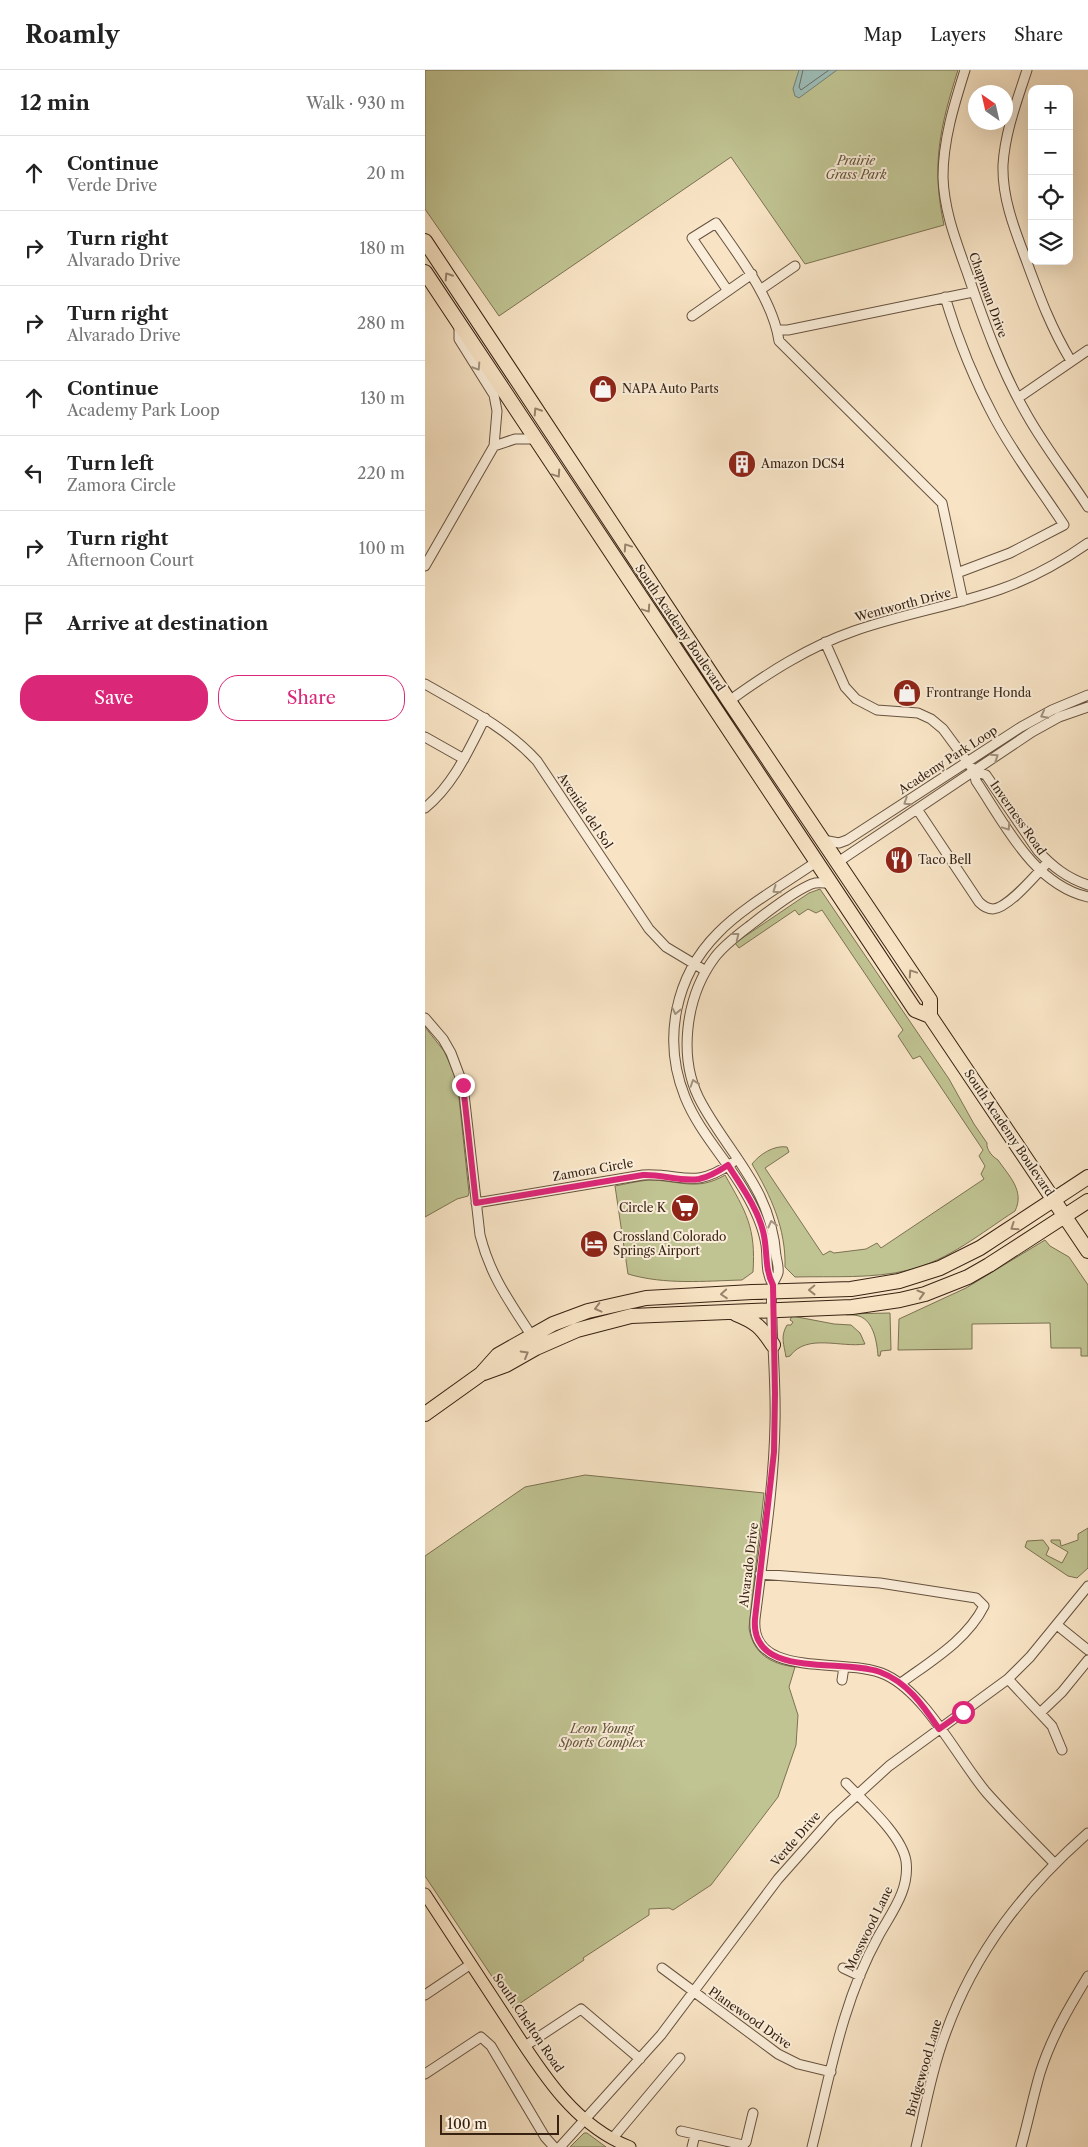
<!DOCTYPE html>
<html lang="en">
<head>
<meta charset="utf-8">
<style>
	body { margin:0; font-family:"Libre Caslon Text",serif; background:#f2f2f2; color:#222 }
	.controls { position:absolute; right:15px; top:15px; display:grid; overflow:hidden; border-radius:10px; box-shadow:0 5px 20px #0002 }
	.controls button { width:45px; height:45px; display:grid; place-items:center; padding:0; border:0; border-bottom:1px solid #e0e0e0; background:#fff; color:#222; font:25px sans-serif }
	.compass { position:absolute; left:543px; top:15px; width:45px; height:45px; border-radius:50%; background:#fff; box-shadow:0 5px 20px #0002; rotate:326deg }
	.scale { position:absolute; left:15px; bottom:12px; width:119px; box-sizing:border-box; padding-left:5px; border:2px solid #372212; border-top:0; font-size:14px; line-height:18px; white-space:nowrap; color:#372212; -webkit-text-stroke:4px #faedd9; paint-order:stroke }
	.stop { position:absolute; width:15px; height:15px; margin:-11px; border:4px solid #db2777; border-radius:50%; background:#fff }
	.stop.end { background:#db2777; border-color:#fff; box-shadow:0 1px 5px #0008 }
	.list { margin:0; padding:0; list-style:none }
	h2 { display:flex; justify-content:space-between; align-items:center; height:65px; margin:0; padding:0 20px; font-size:21px }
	h2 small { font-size:16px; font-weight:400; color:#767676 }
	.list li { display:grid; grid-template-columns:32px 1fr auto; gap:15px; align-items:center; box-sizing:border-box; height:75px; padding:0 20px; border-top:1px solid #e0e0e0 }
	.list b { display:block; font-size:19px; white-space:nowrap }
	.list p { margin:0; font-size:16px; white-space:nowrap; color:#767676 }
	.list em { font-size:16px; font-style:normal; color:#767676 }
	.actions { display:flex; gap:10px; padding:15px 20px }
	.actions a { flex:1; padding:11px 0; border:1px solid #db2777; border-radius:20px; text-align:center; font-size:18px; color:#db2777 }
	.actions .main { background:#db2777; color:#fff }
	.icon { flex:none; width:28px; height:28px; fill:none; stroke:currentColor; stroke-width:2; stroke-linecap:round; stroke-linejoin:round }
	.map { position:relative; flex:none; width:663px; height:2077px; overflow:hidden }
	header { display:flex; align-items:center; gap:30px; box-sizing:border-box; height:70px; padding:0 25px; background:#fff; border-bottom:1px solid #e0e0e0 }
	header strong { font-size:24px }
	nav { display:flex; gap:28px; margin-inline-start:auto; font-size:18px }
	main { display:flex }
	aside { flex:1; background:#fff }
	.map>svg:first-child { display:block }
	.green { fill:#c0c392; stroke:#7c7252 }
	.water { fill:#9ebeb9; stroke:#758076 }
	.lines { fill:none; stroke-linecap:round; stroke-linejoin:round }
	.shore { stroke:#6a7066; stroke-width:1 }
	.minor-casing { stroke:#67523f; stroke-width:11 }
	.major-casing { stroke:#372212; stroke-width:13 }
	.highway-casing { stroke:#372212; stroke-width:16 }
	.minor { stroke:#faedd9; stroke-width:9 }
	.major { stroke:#f8e4c5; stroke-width:11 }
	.highway { stroke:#f8e4c5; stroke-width:14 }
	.oneway { stroke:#98836c }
	.oneway2 { stroke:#a2927f }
	.route { stroke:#db2777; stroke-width:6 }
	.labels { text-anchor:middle; stroke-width:4; stroke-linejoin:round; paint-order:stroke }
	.park-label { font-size:12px; font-style:italic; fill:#605238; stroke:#faedd9 }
	.street-label { font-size:12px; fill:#372212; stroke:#faedd9 }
	.poi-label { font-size:12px; fill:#372212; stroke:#faedd9; text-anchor:start }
</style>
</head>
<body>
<header>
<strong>Roamly</strong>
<nav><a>Map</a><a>Layers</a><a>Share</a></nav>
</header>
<main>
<aside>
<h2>12 min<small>Walk · 930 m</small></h2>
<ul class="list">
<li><svg class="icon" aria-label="ahead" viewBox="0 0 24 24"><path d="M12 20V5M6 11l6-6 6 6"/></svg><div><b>Continue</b><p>Verde Drive</p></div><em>20 m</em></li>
<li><svg class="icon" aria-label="right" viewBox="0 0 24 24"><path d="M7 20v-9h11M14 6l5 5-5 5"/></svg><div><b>Turn right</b><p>Alvarado Drive</p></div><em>180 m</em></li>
<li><svg class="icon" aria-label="right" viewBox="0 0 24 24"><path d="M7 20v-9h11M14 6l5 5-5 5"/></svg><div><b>Turn right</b><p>Alvarado Drive</p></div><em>280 m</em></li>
<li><svg class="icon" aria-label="ahead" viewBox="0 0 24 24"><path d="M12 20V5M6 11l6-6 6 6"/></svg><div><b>Continue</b><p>Academy Park Loop</p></div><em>130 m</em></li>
<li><svg class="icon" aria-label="left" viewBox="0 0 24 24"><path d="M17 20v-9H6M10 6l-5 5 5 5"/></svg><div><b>Turn left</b><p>Zamora Circle</p></div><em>220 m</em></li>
<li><svg class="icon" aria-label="right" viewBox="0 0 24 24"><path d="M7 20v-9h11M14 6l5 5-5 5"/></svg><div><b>Turn right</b><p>Afternoon Court</p></div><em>100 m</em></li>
<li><svg class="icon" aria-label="arrive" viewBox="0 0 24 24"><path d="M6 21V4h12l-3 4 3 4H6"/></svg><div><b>Arrive at destination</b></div></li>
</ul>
<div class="actions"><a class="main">Save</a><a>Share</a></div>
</aside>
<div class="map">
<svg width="663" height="2077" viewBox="0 0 663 2077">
	<rect width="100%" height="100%" fill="#f8e4c5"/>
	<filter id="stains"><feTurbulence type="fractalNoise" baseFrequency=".004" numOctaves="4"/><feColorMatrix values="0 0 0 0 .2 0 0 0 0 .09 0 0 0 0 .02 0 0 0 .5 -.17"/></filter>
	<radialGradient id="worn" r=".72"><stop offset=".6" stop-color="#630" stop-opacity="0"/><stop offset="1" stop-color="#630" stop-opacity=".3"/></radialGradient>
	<!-- green -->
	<path class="green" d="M0,0H533C515,57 506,95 519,155L380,194L306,87L74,246L0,139Z
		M395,819L524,1009L549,1054L562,1073C561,1080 568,1087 573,1090C584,1106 600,1121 590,1141C556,1163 524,1190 484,1200C448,1209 407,1206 370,1207L360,1197C361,1159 346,1126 327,1094C335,1084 349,1075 362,1077L364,1082L340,1098L398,1185L405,1181L409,1183L441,1179L452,1173L456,1178L559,1109L556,1104L560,1096L554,1086L558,1080L495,986L488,989L473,966L478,960L397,840L391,843L383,839L374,845L370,840L314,878L310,873L384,823Z
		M0,957L19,981L32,1009L44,1123L43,1126L32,1129L0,1147Z
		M300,1105C321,1142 331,1157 328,1202L317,1210C280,1211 240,1215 203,1204L190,1116C201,1114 213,1111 224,1110C253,1110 272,1122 300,1105Z
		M620,1170L625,1176L644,1187L663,1215V1286H656V1278H626L625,1253L547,1254V1279L473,1280L474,1249L541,1218Z
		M465,1243L466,1280L456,1281L455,1286H453C452,1273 449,1251 434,1246C429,1244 422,1246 418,1244Z
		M367,1246L409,1254L426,1255L435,1263L440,1274C416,1278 382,1263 365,1286L361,1287C359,1274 355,1267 362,1255H366L368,1252L365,1250Z
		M160,1405L339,1423L324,1558C328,1584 346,1594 370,1597L364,1617L373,1645L371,1675L353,1727L286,1815L248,1840L244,1838L224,1839V1845L158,1888L159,1890L88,1938L0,1806V1486L100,1417Z
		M663,1458V1498L652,1508L643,1506L600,1477L602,1471L618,1470L624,1478L621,1485L637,1493L643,1482L626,1472V1470H635L636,1476L653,1470V1464Z
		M159,2063H162L181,2077H145Z"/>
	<!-- water -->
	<path class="water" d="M374,0H412L374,28L370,26L368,19Z"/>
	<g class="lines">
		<!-- shore -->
		<path class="shore" d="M378,0L374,17L376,20L404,0"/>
		<defs>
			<path id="minor" d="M540,0C529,35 518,70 518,107C519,141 531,171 542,202C559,252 576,300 602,345C620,377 643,406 663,437
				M602,0C592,31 580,62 578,95C577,127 589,158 600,187C614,225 625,256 646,291
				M335,220L370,196
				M303,221L267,168L291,153C314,186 348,230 354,271L517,433L538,531
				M520,227C533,270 549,310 570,349C590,386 616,420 639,455L585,483L532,503
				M267,246L327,204
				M353,260H363L548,222
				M593,328L663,280
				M69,376L90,369H109
				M0,496L69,376L72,341L69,325L34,269V255
				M400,572L420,617L431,629L452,640L493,643L506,649L518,659L549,701L551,711C580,754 608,814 663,827
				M0,614C40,637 81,657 112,691L224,859L241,877L281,901
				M304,631C343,603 383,577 429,561C477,544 528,536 576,519C607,508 636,492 663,473
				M0,667L39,689
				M549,701L561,705L613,781C628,797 642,808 663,815
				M0,738C29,714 43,681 60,648
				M492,739L554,832C558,836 562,839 568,839C584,838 612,803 623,792
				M398,770L414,773L422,770L596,657L627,640L663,625
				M413,792L607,662L634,647L663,637
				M407,814C401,813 396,812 390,813C375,817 341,843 327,854C314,864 300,874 290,887C260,927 252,990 277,1034C307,1088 346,1119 351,1186C352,1191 354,1198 353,1203C352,1207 349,1210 348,1214C345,1226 347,1241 347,1252C348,1286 351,1319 350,1353C349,1417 338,1484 330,1549C325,1611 423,1586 461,1605C501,1624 532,1687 561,1722C583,1747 607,1770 629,1793
				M0,948L18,969L26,983L38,1015L55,1165C65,1205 84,1231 106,1265
				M51,1133L218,1105C259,1103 268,1120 307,1093
				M348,1215C340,1201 343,1190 341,1175C338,1156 330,1139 320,1122C302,1090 274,1062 260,1027C237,970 250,906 293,863C318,837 361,813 391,792
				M335,1504L455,1513L551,1528L559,1536C542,1570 506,1591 476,1613
				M632,1555L663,1580
				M583,1609L627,1656L637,1680
				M417,1610L419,1597
				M615,1643L637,1622L663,1590
				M237,1898L353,1984L373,1994L406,2002
				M418,1898L435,1906
				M0,1925L46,1894
				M100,1976L156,1939L215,1989
				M0,2004L56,1967L66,1976L120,2067L129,2077
				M256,2061L318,2075L321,2072L328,2043
				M187,2069L255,1988
				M135,2077L236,1965L353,1809L408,1747L464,1696L583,1609L605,1587L663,1516
				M267,2077L270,2065
				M387,2077C405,2006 417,1932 453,1867C466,1843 485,1820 481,1791C477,1765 439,1732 421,1713
				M491,2077C500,2039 507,1999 521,1962C550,1882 599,1819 663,1763
				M596,2077C603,2052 608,2027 615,2003C626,1968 644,1937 663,1906"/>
			<path id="major" d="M0,1824C26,1864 52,1903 78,1943C111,1993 145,2054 205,2077"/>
			<path id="highway" d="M0,171L304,631L505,930V946
				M0,202L490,940L505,946L663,1181
				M311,1244C331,1252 336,1257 348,1275
				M59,1303L81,1295L111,1278L152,1260L206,1246L427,1237L475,1230L500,1224L543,1207L564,1195L663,1131
				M0,1344L56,1304L73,1285L128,1254L163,1241L221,1228L327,1222L426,1219L474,1211L515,1198L555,1178L663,1107"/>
		</defs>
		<!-- minor casing -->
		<use href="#minor" class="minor-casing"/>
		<!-- major casing -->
		<use href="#major" class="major-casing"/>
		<!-- highway casing -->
		<use href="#highway" class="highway-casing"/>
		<!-- minor -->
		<use href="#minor" class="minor"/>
		<!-- major -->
		<use href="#major" class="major"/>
		<!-- highway -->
		<use href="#highway" class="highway"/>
	</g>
	<!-- one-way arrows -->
	<defs><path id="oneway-chevron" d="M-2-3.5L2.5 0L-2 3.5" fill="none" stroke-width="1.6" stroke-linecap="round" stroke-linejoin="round" transform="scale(1.25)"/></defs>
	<g class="oneway">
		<use href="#oneway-chevron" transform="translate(23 206) rotate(-123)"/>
		<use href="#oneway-chevron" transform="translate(112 341) rotate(-123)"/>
		<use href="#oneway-chevron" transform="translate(132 404) rotate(56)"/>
		<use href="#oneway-chevron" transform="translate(202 477) rotate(-124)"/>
		<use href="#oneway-chevron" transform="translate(222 539) rotate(56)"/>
		<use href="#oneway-chevron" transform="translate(487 903) rotate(-124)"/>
		<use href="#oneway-chevron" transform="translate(589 1157) rotate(146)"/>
		<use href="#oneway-chevron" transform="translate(387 1220) rotate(179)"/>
		<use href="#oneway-chevron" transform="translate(299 1224) rotate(176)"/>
		<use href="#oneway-chevron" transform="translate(496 1224) rotate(-16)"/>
		<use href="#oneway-chevron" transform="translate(173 1238) rotate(166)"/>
		<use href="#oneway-chevron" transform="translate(100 1284) rotate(-30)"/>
	</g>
	<g class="oneway2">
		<use href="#oneway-chevron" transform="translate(52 297) rotate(57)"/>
		<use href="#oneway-chevron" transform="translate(619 645) rotate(152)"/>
		<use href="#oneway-chevron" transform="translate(570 687) rotate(-34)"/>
		<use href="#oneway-chevron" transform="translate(482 732) rotate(147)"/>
		<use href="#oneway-chevron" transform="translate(582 757) rotate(56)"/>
		<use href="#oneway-chevron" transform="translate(351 820) rotate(145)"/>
		<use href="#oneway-chevron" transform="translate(311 866) rotate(-38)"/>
		<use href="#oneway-chevron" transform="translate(251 941) rotate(102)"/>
		<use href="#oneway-chevron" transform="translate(269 1013) rotate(-109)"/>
		<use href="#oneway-chevron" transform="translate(347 1154) rotate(-104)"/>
	</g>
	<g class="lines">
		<!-- route -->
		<path class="route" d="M38,1015L51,1133L218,1105C236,1104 256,1112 274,1109C284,1107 294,1101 303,1095C316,1116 332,1137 338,1161C343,1180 339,1198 348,1215L350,1324L349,1382L330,1549C325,1610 417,1588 455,1602C482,1612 498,1635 514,1659L538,1642"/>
	</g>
	<!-- icons -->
	<defs>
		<symbol id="shop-disc" viewBox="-11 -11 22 22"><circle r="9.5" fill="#8f2418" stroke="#faedd9"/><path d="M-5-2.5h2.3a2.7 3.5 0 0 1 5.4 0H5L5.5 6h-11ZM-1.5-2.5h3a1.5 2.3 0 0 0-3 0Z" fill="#fff"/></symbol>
		<symbol id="building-disc" viewBox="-11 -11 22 22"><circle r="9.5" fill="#8f2418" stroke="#faedd9"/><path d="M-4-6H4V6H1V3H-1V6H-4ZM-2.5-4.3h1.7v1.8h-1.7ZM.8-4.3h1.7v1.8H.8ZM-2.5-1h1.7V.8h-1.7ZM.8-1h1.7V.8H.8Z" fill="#fff"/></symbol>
		<symbol id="restaurant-disc" viewBox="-11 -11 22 22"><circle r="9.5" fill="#8f2418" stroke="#faedd9"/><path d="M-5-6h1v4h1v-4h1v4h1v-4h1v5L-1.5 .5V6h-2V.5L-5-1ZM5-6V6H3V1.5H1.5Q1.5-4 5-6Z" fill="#fff"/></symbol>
		<symbol id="supermarket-disc" viewBox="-11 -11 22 22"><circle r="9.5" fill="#8f2418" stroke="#faedd9"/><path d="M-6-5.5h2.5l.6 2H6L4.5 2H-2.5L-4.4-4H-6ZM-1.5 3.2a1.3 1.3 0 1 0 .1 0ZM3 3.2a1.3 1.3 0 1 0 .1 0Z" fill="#fff"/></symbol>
		<symbol id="hotel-disc" viewBox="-11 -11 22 22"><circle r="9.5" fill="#8f2418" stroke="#faedd9"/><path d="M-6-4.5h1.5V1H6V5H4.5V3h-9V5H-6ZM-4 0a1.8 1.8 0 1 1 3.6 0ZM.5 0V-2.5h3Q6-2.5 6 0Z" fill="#fff"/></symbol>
	</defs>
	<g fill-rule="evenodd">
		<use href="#shop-disc" x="162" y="303" width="32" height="32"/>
		<use href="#building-disc" x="301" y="378" width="32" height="32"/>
		<use href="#shop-disc" x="466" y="607" width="32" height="32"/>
		<use href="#restaurant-disc" x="458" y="774" width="32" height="32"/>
		<use href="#supermarket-disc" x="244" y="1122" width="32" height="32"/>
		<use href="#hotel-disc" x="153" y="1158" width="32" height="32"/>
	</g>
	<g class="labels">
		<!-- park labels -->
		<g class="park-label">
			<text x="431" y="95">Prairie<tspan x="431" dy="14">Grass Park</tspan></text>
			<text x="177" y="1663">Leon Young<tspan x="177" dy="14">Sports Complex</tspan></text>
		</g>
		<!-- street labels -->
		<g class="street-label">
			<text transform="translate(563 225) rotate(70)" y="4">Chapman Drive</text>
			<text transform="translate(478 535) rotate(-15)" y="4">Wentworth Drive</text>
			<text transform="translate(255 558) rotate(56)" y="4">South Academy Boulevard</text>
			<text transform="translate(523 690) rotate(-33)" y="4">Academy Park Loop</text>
			<text transform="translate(160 741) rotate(56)" y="4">Avenida del Sol</text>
			<text transform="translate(593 748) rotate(55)" y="4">Inverness Road</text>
			<text transform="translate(584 1063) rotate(56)" y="4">South Academy Boulevard</text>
			<text transform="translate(168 1100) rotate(-10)" y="4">Zamora Circle</text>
			<text transform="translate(324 1495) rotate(-83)" y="4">Alvarado Drive</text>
			<text transform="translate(371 1769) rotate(-49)" y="4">Verde Drive</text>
			<text transform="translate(444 1859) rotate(-64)" y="4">Mosswood Lane</text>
			<text transform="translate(325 1948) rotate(35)" y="4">Planewood Drive</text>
			<text transform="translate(103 1953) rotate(56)" y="4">South Chelton Road</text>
			<text transform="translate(499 1998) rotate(-74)" y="4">Bridgewood Lane</text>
		</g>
		<!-- poi labels -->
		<g class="poi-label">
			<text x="197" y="323">NAPA Auto Parts</text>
			<text x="336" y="398">Amazon DCS4</text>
			<text x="501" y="627">Frontrange Honda</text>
			<text x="493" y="794">Taco Bell</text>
			<text x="241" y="1142" text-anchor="end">Circle K</text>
			<text x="188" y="1171">Crossland Colorado<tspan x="188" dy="14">Springs Airport</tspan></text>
		</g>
	</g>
	<rect width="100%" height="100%" filter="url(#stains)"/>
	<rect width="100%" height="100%" fill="url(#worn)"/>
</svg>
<div class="controls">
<button>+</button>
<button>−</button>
<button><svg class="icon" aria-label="locate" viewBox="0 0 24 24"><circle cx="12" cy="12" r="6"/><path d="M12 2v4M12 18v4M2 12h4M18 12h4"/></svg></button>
<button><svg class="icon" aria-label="layers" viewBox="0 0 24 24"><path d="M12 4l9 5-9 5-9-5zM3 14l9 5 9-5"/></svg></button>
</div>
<svg class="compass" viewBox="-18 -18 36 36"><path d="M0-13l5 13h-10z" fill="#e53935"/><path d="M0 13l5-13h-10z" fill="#767676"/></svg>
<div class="scale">100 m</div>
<div class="stop" style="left:538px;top:1642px"></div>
<div class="stop end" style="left:38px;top:1015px"></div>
</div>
</main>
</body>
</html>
